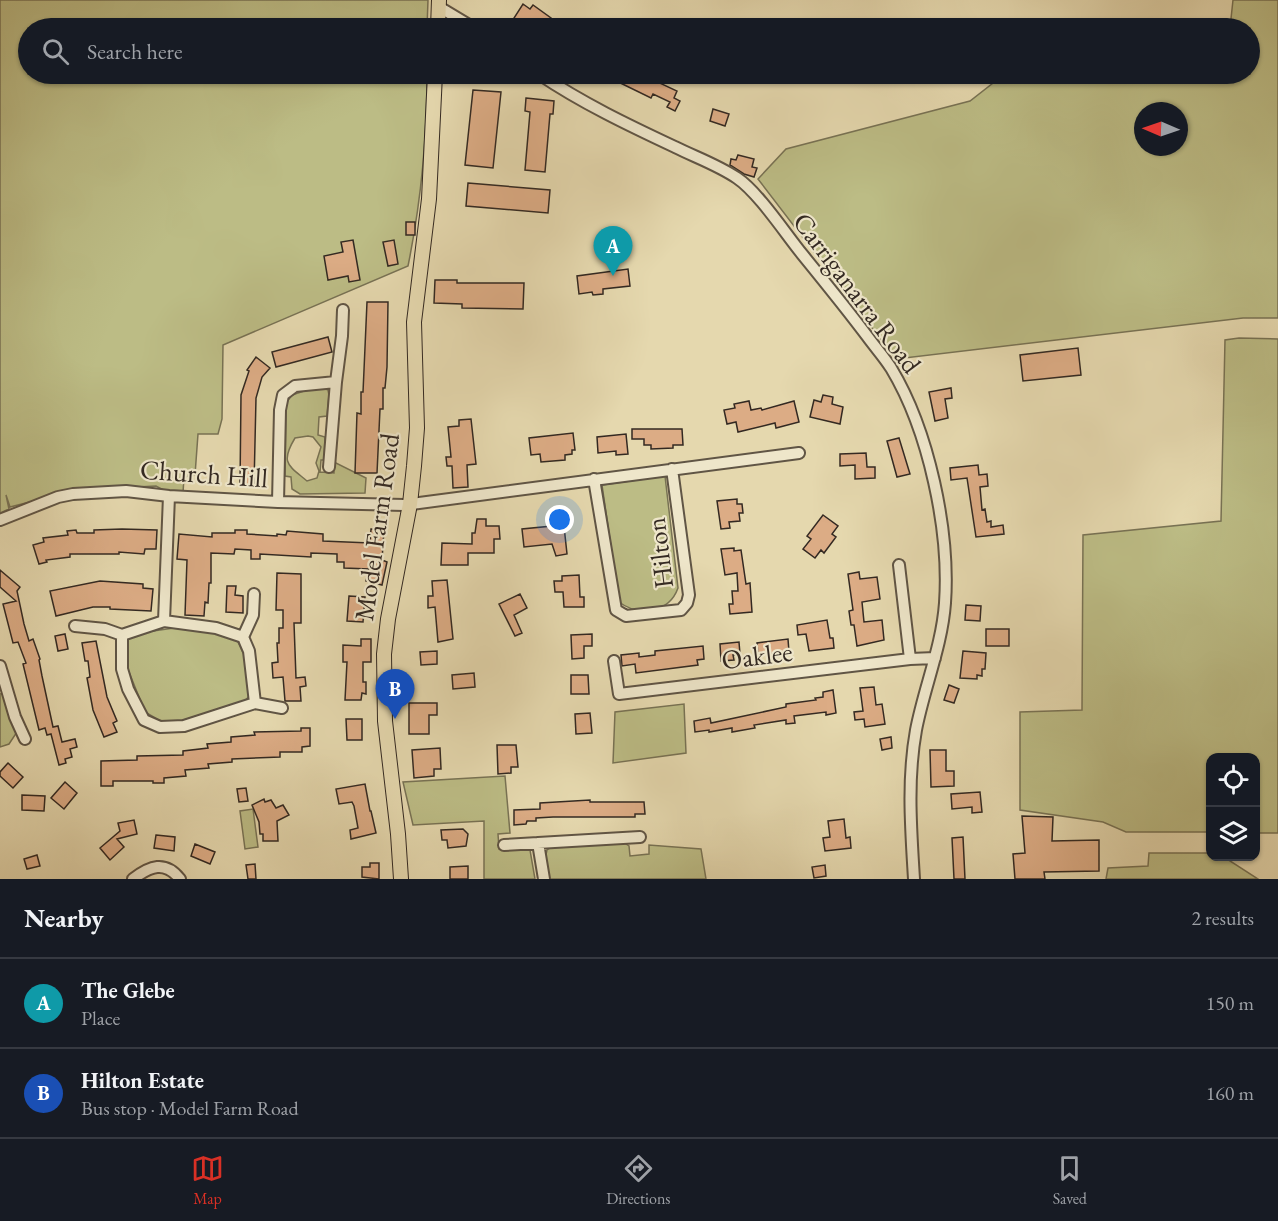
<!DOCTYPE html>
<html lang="en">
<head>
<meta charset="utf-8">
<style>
	body { margin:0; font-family:"EB Garamond",serif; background:#242831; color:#f1f3f6 }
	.controls { position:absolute; right:18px; bottom:18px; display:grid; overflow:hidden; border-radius:12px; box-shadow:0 2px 4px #0004 }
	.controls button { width:54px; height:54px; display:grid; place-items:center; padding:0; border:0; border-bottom:2px solid #363941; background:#171b24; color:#f1f3f6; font:30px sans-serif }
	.compass { position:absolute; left:1134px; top:102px; width:54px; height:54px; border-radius:50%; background:#171b24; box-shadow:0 2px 4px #0004; rotate:272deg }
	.you { position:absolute; left:560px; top:520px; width:21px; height:21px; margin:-15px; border:4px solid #fff; border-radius:50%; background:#1a73e8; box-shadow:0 0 0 9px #1a73e833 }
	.badge { display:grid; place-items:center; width:39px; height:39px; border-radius:50%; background:#d93025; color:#fff; font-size:20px; font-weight:700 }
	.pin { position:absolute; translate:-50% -50px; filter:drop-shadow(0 2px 3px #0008) }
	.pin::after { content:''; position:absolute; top:32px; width:21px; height:18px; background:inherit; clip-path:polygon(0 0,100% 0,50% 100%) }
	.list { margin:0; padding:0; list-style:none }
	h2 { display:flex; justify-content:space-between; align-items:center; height:78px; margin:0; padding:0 24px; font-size:26px }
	h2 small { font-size:20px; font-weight:400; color:#9ea1a6 }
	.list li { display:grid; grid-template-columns:39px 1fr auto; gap:18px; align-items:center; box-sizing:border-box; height:90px; padding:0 24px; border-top:2px solid #363941 }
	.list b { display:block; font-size:22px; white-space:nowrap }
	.list p { margin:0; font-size:20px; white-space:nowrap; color:#9ea1a6 }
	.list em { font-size:20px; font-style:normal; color:#9ea1a6 }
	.icon { flex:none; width:33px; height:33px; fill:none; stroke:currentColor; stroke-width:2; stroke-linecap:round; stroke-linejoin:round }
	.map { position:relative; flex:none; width:1278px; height:879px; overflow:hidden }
	.search { position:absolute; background:#171b24; box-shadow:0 2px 4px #0004; left:18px; right:18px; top:18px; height:66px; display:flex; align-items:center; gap:15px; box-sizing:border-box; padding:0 21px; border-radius:33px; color:#9ea1a6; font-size:22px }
	.sheet { height:258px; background:#171b24 }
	nav { display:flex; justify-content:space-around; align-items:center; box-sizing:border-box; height:84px; border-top:2px solid #363941; background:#171b24; font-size:16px; color:#9ea1a6 }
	nav a { display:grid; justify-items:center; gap:3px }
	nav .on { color:#d93025 }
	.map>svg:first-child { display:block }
	.green { fill:#bcbc85; stroke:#787254; stroke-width:1.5; fill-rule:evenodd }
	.building { fill:#dcac85; stroke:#332922; stroke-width:1.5 }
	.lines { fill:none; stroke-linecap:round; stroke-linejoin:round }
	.minor-casing { stroke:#605545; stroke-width:14 }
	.major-casing { stroke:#332922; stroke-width:16 }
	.minor { stroke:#eee6ca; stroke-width:10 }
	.major { stroke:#e5d8ae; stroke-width:14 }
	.labels { text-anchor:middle; stroke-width:4.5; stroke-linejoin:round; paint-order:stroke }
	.street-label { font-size:27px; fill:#332922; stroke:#eee6ca }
</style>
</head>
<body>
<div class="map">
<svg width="1278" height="879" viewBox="0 0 1278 879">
	<rect width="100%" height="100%" fill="#e5d8ae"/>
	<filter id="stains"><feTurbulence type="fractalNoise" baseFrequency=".00333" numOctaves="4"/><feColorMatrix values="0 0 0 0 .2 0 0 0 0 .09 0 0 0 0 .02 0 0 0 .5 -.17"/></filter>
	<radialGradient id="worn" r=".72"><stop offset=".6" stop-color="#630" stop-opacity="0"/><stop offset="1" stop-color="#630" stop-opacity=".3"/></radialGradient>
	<!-- green -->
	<path class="green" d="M0,0H428L427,28H28V74H427C427,138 421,202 408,266L223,345L222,419L218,434H198L195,475L184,477L183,493H169L156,486L77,490L10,507L6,495L9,509L0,513Z
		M1233,0H1278V318H1243L896,359L758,179L786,149L970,101L997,80L1053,74H1250V28H1230ZM1143,111H1179V147H1143Z
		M1239,338L1278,339V833H1256V758H1210V832H1126L1103,822L1020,810V712L1082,710L1083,535L1221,521L1225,340Z
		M319,386L328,390L329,395L327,416L319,417L318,435L325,437L324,460H321L320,472L334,473V463H336L366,478L365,493L300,494L292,489L291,477L285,476L286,403L292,395ZM308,436L313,437L321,447L316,463L319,471L317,478L307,481C288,465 280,463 295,438Z
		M665,476L678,588C669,613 639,617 619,602L602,485Z
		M194,625L236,638L246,659L250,695L245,701L174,723L162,722L145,712L127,667L128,639L133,634Z
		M3,693L17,732L9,744L0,747V694Z
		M684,704L686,753L613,763L615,712Z
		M505,776L510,833L498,834L499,849H527L530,850L535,879H484V821L413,825L403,782Z
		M253,809L258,847L245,849L240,811Z
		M623,842L629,846L630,856L649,854V845L701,849L706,879H549L545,859L547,850L553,846Z
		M1149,853H1210V856L1224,857L1258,879H1106L1108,868L1148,866Z"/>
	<!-- building -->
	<path class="building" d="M523,4L530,9L533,5L551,18L550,20L562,28H535L523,20L521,23L514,18Z
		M602,74H630L644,80L645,76L677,91L674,98L680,101L675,111L667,107L670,102L653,94L651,98Z
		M473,90L501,92L493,168L465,165Z
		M526,98L554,101L553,114H550L545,172L525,170L530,112L525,111Z
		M713,109L729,114L725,126L710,121Z
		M738,155L754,159L752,167L757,168L754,177L744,174L730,165L731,159L736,160Z
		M468,183L550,190L548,213L466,206Z
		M406,222H415V235H406Z
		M353,240L360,280L349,282L348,276L328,280L324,256L343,252L341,242Z
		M394,240L398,264L388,266L383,242Z
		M628,269L630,286L603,289V294L593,295L592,292L579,294L577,276Z
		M435,280H457V283H524L523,309L462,308V304L434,303Z
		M367,302H388L387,367L385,388H383V409H380L377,473H355L357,413L361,414V392H363L364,370Z
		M328,337L332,352L276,367L272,352Z
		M1078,348L1081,375L1023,381L1020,355Z
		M256,357L270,368L262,377L256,398L254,486H240L241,395L249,371L247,370Z
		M951,388L952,398L945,399L948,418L935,421L929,392Z
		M823,395L833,397L832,404L843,407L840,424L810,417L814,400L821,402Z
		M749,401L751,410L761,408L762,410L794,401L799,422L776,428L775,423L738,432L736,422L727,424L724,410L735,408L734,404Z
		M471,419L476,464L467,465L468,487L453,488L452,466H447L446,457H451L448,427L459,426V420Z
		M632,429H682L683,445H673V448L651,449V445H644V439H632Z
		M573,433L575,450H572V454L565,455V460L541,462L540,454L531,455L529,438Z
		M626,434L628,454L616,455V451L598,453L597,437Z
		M899,438L910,474L897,477L887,441Z
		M866,453L867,467H875V478L855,479V465L840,466V454Z
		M978,465L979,475L987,474L988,486L980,487L982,510L985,509L987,522L991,521V527L1003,525L1004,534L976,537L967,478L951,480L950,468Z
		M737,499V504H742L743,513H739L740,521L729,522L730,528L721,529L717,501Z
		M823,515L838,526L832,534L836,537L824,553L821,550L815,558L803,549L811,539L807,536Z
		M563,517L567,554L556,556L552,544L524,547L522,529L552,526L551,519Z
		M477,519H486V526H499L500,539H494V553H468V565H441L442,543L472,544V533H475Z
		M122,529L157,530L156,549H145L144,554L119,552V554H70V557L46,560L47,562L39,564L33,545L44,542L43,538L68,535L67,531L76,530L77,533H94V530Z
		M371,529L384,530L382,560L387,562L382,585L366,581L369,569L344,568V562H337V554L311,553V557L260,554V559H251V550L235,549L234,554L211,553V583H209L208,603L205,602L204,616L185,615L187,560L177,559L179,534L212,537V533H235V530H247V534L277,536V534L286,535L287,531L323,534V541L370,543Z
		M734,548V551L741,550L746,584L750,583L752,612L730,614L729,604H733L732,591H738L737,573L725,575L721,549Z
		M0,570L20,587L17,591L24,624L29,641L33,639L40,659L39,660L42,676L53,727L58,726L62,742L75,739L77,747L70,749L72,757L65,759L66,763L59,765L51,734L47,735L45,728L39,730L23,664L26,663L18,642L13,643L3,604L16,601L0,587Z
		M859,572L860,579L877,577L880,599L862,602L864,622L882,620L884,640L857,646L854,625H851L849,611L853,610L848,574Z
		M277,573L301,574V623H294L296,678L305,677L306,686L300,687L301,701H285L283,677L273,678L272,663L278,662L277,643H279V628H283V610H276Z
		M579,575L580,597H584V607H564L563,592H555L554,581H562V576Z
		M447,580L453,639L438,642L435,607L428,608V596H433L432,581Z
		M100,581L143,584V588L153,589L151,611L110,609V607H93L56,616L50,591Z
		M227,586H236L235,595L243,596V613L226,612Z
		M520,594L527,608L514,615L522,633L515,636L499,604Z
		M349,596L365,597L363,622L347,621Z
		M966,605L981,606L980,621L965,620Z
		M827,620L830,638H833L834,648L809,651L806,634L798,635L797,625Z
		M986,629H1009V646H986Z
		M65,634L68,649L58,651L55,636Z
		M592,634V646H584V658L572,659L571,635Z
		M361,639H371V662H363V682H366V694L362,693L361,700H345L347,662H343V645L361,646Z
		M788,639L789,652L758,655L757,643Z
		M96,641L107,697L117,721L113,723L117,732L104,737L93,710L87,678L90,677L88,661H85L82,643Z
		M739,642L740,654L733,655L734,660L721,661L720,644Z
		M703,646L704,659L697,660L698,665L636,673L635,664L622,666L621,655L639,653V657L655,655V651Z
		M437,651V664L421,665L420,652Z
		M963,651L986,653L985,669H982V676L977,675V679L960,678Z
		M474,673L475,687L453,689L452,675Z
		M571,675H588L589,694H571Z
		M949,685L959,689L954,703L944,700Z
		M874,687L876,705L882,704L885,724L865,727L864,719L855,720L854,712L863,711L860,688Z
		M833,690L836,713L826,715V712L794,716L795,723L786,724V720L754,725L755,728L732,732V728L709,732V730L695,732L694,721L710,718L711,723L786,707V704L816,700L815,698L823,697V692Z
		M409,703H437V715H429V734H409Z
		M590,713L592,733L576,734L575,714Z
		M346,719H362V740H347Z
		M301,728H310V746L302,747V752H280V757L232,759V762L208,764L209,768L185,770L186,776L164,778V783H153V781H113V786H101V761L137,760V756L183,755V751L208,748L207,744L231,742V737L255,735L254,732L301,731Z
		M891,737L892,748L882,750L880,739Z
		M497,745H516L518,767H511V773L498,774Z
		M440,748L441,769H434V776L414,778L412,750Z
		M930,750H946V771H954V786L931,787Z
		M8,763L23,777L13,788L0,776V772Z
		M65,782L77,793L64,809L51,798Z
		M365,784L370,811H371L376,833L351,839L350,830L358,828L354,806L352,802L339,804L336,789Z
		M246,788L248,801L239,802L237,789Z
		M980,792L982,812L972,813V807L952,809L951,794Z
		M22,795L45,796L44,811L22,810Z
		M264,799L265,802L271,800L276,808L283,805L289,815L277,821L278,841H263V834H260L259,822L252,805Z
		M590,800V802H644L645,814H635V817H553L536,818V821H527L526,824L514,825V810L540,809V803Z
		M1022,816L1053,817L1052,841L1099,840V871L1044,872L1045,879H1015L1013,854L1025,853Z
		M844,819L846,838L850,837L851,848L825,851L823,838L830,837L828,821Z
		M134,820L137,834L117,839L124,847L110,860L100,848L120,831L118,823Z
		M463,829L468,834L466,846L448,848L447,840H442L441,830Z
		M156,835L175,837L174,851L154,848Z
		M963,837L965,879H954L952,838Z
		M195,844L215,852L210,864L191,856Z
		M37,855L40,866L27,869L24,859Z
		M370,863H379V879L362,877V867H370Z
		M255,864L256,879H248L246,865Z
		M825,865L826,876L814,878L812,867Z
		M468,866V879H450V867Z"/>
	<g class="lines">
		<defs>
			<path id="minor" d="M439,7L474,28
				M539,74C582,103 628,125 675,147C695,157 718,165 737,178C758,192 785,233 802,254C824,281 846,308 867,336C875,347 884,357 891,368C929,431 950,531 945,603C942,646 924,688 916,730C907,780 911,829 914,879
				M329,467L336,382L342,336L343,310
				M594,479L616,610L626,616L681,610L687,603L689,595L672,469
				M278,502L280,410L283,395L295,386L336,382
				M0,520L58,497L73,494L126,491L169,496L278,502L404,505L799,453
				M899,565L910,659
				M164,621L169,496
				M75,626L105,629L122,635L164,621L216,628L243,637L249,651L255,703
				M122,635V669L128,689L144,720L160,727L184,726L255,703L282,708
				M243,637L253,615L254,594
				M614,661L619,694L910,659L935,658
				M0,666L15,717L25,739
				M538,843L544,879
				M504,845L640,837
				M133,879C150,866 165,860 180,879"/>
			<path id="major" d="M438,28L439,0
				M401,879L398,834L385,721L384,654L388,619L410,504L414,466L417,428L414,322L429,199L435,74"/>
		</defs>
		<!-- minor casing -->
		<use href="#minor" class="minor-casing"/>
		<!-- major casing -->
		<use href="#major" class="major-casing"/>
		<!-- minor -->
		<use href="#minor" class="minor"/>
		<!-- major -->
		<use href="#major" class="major"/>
	</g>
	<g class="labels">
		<!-- street labels -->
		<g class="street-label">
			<text transform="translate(857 293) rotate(53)" y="9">Carriganarra Road</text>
			<text transform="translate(204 474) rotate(4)" y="9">Church Hill</text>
			<text transform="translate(377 527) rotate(-82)" y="9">Model Farm Road</text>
			<text transform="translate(660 553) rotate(-97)" y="9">Hilton</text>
			<text transform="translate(757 656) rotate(-7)" y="9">Oaklee</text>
		</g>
	</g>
	<rect width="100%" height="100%" filter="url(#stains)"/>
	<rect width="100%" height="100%" fill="url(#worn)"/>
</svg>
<div class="controls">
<button><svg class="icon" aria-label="locate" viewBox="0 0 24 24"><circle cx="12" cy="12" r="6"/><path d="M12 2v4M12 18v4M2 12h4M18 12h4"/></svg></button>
<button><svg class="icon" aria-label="layers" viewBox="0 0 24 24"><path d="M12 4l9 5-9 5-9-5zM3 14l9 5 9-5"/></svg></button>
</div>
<svg class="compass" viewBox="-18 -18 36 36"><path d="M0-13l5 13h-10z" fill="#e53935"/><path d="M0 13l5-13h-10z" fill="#9ea1a6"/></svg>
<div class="you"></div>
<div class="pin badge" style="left:613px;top:276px;background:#0f9aa8">A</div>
<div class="pin badge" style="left:395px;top:719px;background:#1a4fb4">B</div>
<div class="search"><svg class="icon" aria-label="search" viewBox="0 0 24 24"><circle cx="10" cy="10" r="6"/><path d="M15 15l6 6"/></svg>Search here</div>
</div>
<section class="sheet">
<h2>Nearby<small>2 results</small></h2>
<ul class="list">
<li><span class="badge" style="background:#0f9aa8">A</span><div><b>The Glebe</b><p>Place</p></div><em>150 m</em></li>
<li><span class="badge" style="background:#1a4fb4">B</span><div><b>Hilton Estate</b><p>Bus stop · Model Farm Road</p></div><em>160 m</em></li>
</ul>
</section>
<nav>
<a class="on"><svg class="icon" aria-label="map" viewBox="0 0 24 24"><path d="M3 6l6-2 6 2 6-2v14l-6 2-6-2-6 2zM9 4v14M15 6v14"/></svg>Map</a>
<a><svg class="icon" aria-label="directions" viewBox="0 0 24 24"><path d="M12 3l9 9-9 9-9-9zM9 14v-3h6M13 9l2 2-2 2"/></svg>Directions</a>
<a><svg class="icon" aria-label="saved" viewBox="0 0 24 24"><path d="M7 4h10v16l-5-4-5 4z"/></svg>Saved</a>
</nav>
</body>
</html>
